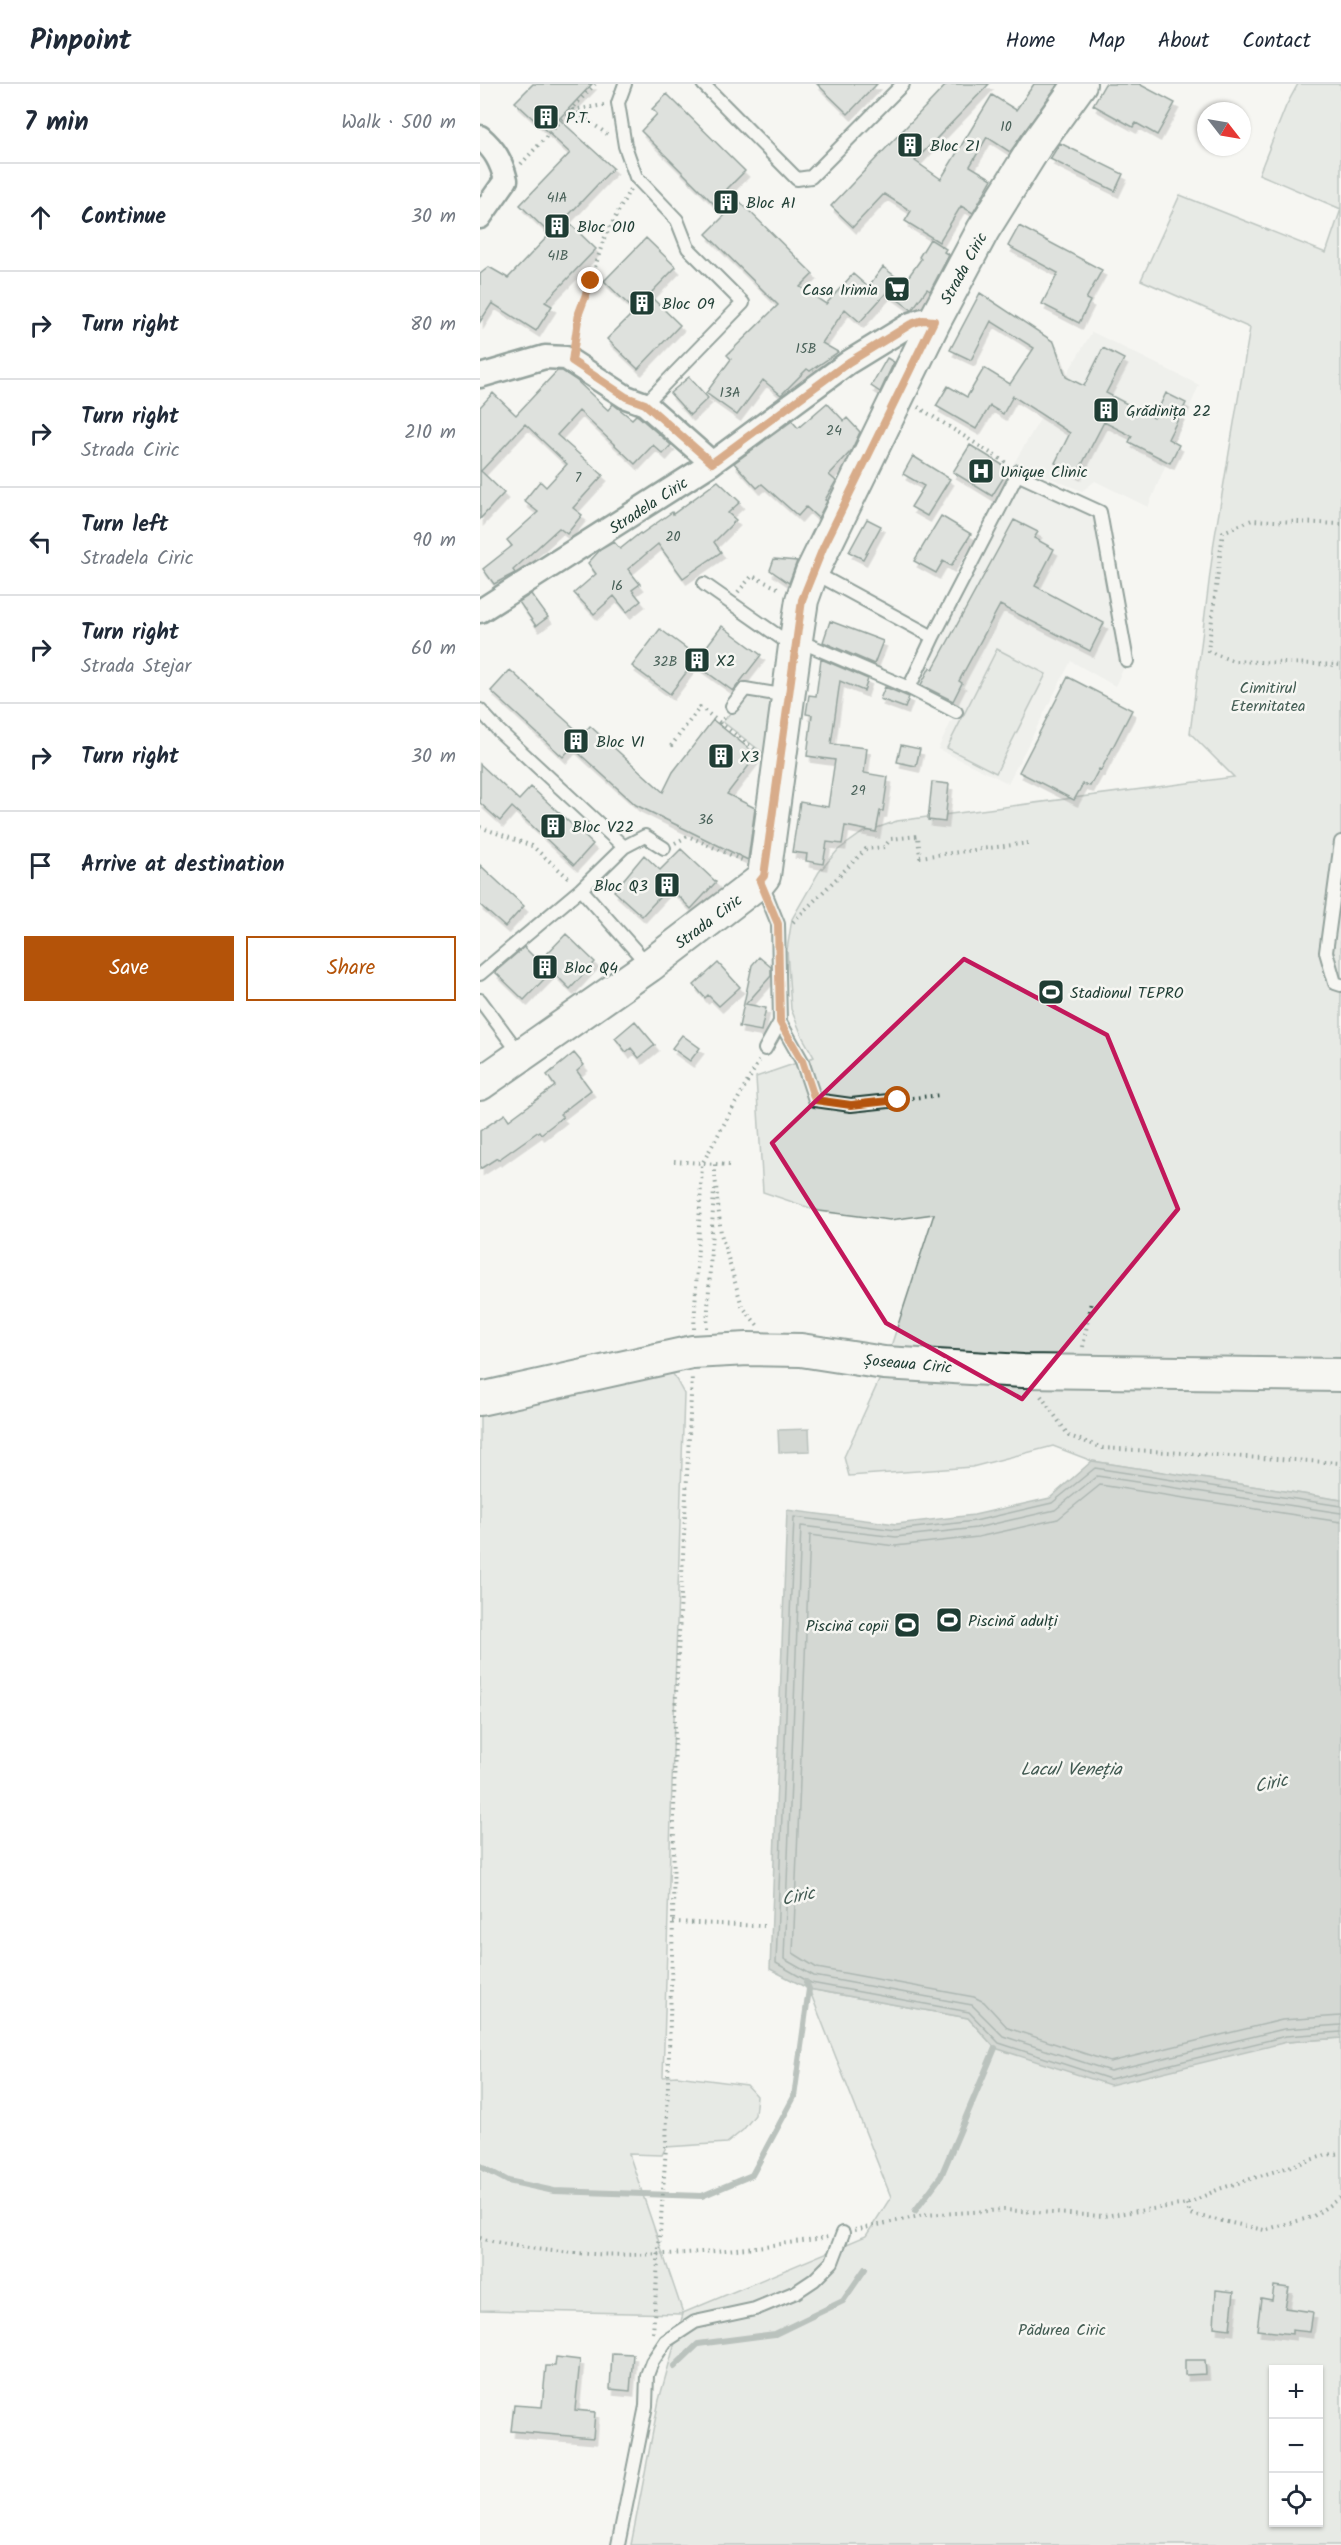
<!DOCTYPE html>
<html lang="en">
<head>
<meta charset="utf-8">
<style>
	body { margin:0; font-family:Kalam,sans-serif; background:#f6f6f7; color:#1f2937 }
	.controls { position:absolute; right:18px; bottom:18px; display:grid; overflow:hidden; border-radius:0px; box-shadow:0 2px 4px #0004 }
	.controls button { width:54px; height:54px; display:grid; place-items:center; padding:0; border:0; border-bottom:2px solid #e0e1e3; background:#fff; color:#1f2937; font:30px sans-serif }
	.compass { position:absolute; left:717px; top:18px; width:54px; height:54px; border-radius:50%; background:#fff; box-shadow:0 2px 4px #0004; rotate:121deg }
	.stop { position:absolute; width:18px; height:18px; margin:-14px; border:4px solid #b45309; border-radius:50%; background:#fff }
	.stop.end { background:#b45309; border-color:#fff; box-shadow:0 2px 6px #0008 }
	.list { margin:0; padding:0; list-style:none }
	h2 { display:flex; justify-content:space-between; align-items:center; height:78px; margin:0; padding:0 24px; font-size:26px }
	h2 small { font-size:20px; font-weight:400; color:#747a83 }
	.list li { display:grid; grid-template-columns:39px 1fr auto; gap:18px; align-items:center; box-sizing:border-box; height:108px; padding:0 24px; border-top:2px solid #e0e1e3 }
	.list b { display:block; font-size:22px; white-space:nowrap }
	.list p { margin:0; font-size:20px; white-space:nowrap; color:#747a83 }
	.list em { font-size:20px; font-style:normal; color:#747a83 }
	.actions { display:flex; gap:12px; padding:18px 24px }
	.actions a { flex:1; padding:14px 0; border:2px solid #b45309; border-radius:0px; text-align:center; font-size:21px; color:#b45309 }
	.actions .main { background:#b45309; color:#fff }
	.icon { flex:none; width:33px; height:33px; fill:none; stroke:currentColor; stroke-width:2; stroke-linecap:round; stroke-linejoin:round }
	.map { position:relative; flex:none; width:861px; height:2461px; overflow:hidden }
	header { display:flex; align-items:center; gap:36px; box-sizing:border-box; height:84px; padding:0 30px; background:#fff; border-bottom:2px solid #e0e1e3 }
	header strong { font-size:28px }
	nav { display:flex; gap:33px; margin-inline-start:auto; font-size:21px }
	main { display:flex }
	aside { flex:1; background:#fff }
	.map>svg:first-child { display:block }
	.built { fill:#e6e8e4 }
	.green { fill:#d6dbd6; stroke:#7a8c85; stroke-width:1.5; fill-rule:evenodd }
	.water { fill:#aab3ae; stroke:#72847d; stroke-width:1.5 }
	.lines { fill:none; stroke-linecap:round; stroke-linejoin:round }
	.shore { stroke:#576c65; stroke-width:1.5 }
	.stream { stroke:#72847d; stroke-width:6 }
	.building { fill:#c1c8c3; stroke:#1f3d34; stroke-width:1.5; filter:url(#shadow) }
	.lane-casing { stroke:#1f3d34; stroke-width:16 }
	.street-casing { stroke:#1f3d34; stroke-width:27 }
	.secondary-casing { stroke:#1f3d34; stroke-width:36 }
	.path { stroke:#1f3d34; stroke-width:4; stroke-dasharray:1.5 4.5; stroke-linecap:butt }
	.lane { stroke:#f6f6f2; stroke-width:12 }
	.street { stroke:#f6f6f2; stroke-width:22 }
	.secondary { stroke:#f6f6f2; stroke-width:32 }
	.route { stroke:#b45309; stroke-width:8 }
	.marked { fill:none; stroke:#c2185b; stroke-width:4.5; stroke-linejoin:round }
	.labels { text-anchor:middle; stroke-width:5; stroke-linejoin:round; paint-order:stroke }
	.number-label { font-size:14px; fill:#486058 }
	.poi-label { font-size:16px; fill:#1f3d34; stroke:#f6f6f2; text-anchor:start }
	.street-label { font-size:16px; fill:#1f3d34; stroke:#f6f6f2 }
	.park-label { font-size:16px; fill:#445d54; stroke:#f6f6f2 }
	.water-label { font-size:18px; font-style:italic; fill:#425a52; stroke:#f6f6f2 }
</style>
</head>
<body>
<header>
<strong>Pinpoint</strong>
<nav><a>Home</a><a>Map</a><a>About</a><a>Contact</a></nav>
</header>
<main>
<aside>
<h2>7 min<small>Walk · 500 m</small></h2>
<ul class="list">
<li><svg class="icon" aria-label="ahead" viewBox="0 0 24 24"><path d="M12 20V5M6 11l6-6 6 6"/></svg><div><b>Continue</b></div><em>30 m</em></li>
<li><svg class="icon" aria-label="right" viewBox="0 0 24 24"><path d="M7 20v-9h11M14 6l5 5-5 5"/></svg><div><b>Turn right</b></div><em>80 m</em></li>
<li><svg class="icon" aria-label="right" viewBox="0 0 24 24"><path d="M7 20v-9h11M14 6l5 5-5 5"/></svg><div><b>Turn right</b><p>Strada Ciric</p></div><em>210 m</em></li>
<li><svg class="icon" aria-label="left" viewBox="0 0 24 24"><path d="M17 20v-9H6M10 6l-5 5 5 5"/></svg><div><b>Turn left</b><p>Stradela Ciric</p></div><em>90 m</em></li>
<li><svg class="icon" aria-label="right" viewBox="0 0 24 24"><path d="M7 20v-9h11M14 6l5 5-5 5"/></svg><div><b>Turn right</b><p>Strada Stejar</p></div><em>60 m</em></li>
<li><svg class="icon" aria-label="right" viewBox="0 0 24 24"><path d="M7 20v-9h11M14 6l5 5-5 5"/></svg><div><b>Turn right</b></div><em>30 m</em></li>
<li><svg class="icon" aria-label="arrive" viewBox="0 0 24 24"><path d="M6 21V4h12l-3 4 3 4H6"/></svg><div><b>Arrive at destination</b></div></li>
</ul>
<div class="actions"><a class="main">Save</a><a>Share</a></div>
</aside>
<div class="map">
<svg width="861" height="2461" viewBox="0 0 861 2461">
	<defs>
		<filter id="shadow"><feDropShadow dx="3.5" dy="6" stdDeviation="0" flood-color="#0004"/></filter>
	</defs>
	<rect width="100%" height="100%" fill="#f6f6f2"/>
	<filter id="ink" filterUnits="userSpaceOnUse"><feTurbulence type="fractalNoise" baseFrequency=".0167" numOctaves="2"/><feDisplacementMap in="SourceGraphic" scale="12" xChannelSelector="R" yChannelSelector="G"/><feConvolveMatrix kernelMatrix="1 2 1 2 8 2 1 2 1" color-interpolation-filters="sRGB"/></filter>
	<g filter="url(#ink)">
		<!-- built -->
		<path class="built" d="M612,248L719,301L668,423L615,397L602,407L534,379Z
			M537,390L620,428L647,577L635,602L591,577L528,699L458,665L476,628L429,604Z"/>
		<!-- green -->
		<path class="green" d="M818,0H861V125L779,90L806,22Z
			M700,111L846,169L861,125V1416L612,1377L573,1362L492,1383L369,1392L364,1373L402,1290L454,1130L410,1136L339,1127L283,1108L276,993L334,973L323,954L311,925L307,866L312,835L339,788L358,766L382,749L417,737L754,693L710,649L734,458L770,244L661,196Z
			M517,565L566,590L516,689L467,664Z
			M267,607L305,614L296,679L243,638Z
			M191,1286L204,1310L183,1993L197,1992L267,2001L277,2012L275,2031L263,2046L247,2059L186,2063L182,2071L149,2070L203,2229L386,2152L411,2113L329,1905L488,1934L515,1964L807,1958L861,1954V2461H151L179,2316L203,2230L0,2226V1328ZM794,2286H838V2438H794Z"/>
		<!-- water -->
		<path class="water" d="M329,1345L330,1367L299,1368L298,1346Z
			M612,1377L861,1416V1954L807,1958L630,2001L515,1964L488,1934L329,1905L290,1885L307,1426L416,1440L494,1431L570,1414Z"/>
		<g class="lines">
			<!-- shore -->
			<path class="shore" d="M861,1422L615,1384L572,1419L495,1437L416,1446L314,1433L296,1879L331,1899L489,1928L519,1959L630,1995L806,1952L861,1948
				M861,1429L617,1392L575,1426L496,1444L416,1453L321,1442L304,1875L334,1892L492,1921L523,1952L630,1987L804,1945L861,1941
				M861,1438L620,1401L578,1435L498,1453L415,1462L330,1451L313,1869L337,1884L494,1913L504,1918L528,1944L630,1978L802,1936L861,1932"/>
			<!-- stream -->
			<path class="stream" d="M0,2082L28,2097L74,2107L222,2112L272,2091L314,2013L329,1905L326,1898
				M435,2127L461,2092L515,1964
				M194,2283L218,2260L295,2250L363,2217L385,2185"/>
		</g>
		<!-- building -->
		<path class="building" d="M53,0H112L79,35L133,84L85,135L116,165L65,218L72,222L56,247L12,219L0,238V190L9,183L28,194L70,150L40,121L90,69L35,18Z
			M337,0H397L368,30Z
			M467,0H509L435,77L461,95L512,11L536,26L554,0H578L530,68L507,53L490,82L512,95L493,129L481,122L459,158L425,137L431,127L404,110L373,143L351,122Z
			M625,0H659L695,19L677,51L656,39L653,43L613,21Z
			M187,10L265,87L247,105L333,190L320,203L346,220L373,190L388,203L403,183L424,199L441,175L439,173L450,155L466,165L464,168L469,171L450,207L447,205L432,226L407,208L380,238L365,225L342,259L358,268L330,287L327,285L301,311L283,296L257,331L226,309L251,275L247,271L298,221L226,150L245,131L161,47L177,30L172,25Z
			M580,59L643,90L635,107L570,75Z
			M539,142L622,186L606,215L610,217L599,239L562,220L578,189L528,162Z
			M166,154L196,183L169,211L200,241L158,285L127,255L155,227L124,197Z
			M500,209L574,258L586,293L604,302L623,264L644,275L626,309L674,334L686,309L706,319L688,355L699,361L690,379L649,358L652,352L624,338L597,390L575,379L590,349L533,312L523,330L510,322L496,345L456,322L468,302L487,313L504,284L530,300L554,264L511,237L491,276L470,266Z
			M407,274L414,278L400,308L391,302Z
			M77,287H82L97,297L128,326L133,320L152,335L156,331L158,332L191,361L183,370L173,361L155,380L99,327L77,351L123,391L93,424L102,431L87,450L79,444L33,486L35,489L14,500L3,485L32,462L27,456L58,428L44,417L60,397L66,403L87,380L45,340L1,387L24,409L0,435V323L13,309L36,331Z
			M209,293L228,314L210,331L190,309Z
			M347,319L364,337L367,334L380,348L371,367L349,391L356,397L345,416L347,417L338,434L326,423L318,432L282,400L277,404L254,379L312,337L318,344Z
			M490,361L529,385L512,412L473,388Z
			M433,372L470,395L447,432L431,423L444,402L423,390Z
			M238,397L260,418L248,429L256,436L234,458L241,468L203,494L178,460L148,485L160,500L152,506L161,517L147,528L134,512L114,530L94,509L116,490L108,479L120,466L134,458L140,465L160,449L161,450L192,428L193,430Z
			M461,432L491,450L471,482L463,477L456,489L434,477Z
			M387,435L401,442L383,475L369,468Z
			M534,436L558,448L554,454L574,465L555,502L624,539L610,567L520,521L479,597L482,599L473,617L441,601L450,583L453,585Z
			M294,475L317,477L309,499L290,486Z
			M51,510L68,533L56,542L39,518Z
			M350,537L403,557L394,580L343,558Z
			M242,542L281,571L253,607L214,579Z
			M180,545L218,573L190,610L152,582Z
			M341,575L388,595L384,607L360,597L351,660L387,664L384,689L408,693L403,727H400L396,748L365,742L362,760L347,758L343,780L326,777L327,770L312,768L320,718L348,723L355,676L327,672L332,631L326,630L329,611L336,612Z
			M30,586L102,651L110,642L183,708L193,688L233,636L277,671L247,710L275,724L268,776L156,721L92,663L83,673L11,607Z
			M588,593L652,626L621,686L619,685L610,702L603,700L594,716L539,688Z
			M405,603L429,613L425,624L400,615Z
			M421,661L440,665L436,682L417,678Z
			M0,680L39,716L51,703L113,760L94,781L32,723L20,737L0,719Z
			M452,698L469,700L465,738L448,736Z
			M201,765L236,798L211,825L189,803L162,832L134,807L164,771L180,786Z
			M0,781L44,822L25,843L0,821Z
			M86,850L115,878L90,905L72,887L44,916L15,888L44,863L59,878Z
			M279,873L291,883V892L266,920L286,924L281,947L259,943L272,881Z
			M238,879L260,903L239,922L228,911L225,914L214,901Z
			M155,937L175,961L159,974L151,964L146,968L135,954Z
			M202,951L220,964L210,977L192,964Z
			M94,969L104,981L97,987L111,1006L80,1030L83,1033L61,1050L59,1047L18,1076L17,1074L0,1085V1047L25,1030L29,1036L75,1002L67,991Z
			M794,2202L809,2204L805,2224L833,2228L830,2248L812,2246V2250L777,2246L781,2214L792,2216Z
			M736,2206L754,2208L750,2245L734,2243Z
			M132,2269L153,2270L150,2307L130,2305Z
			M76,2273L100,2276L95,2326L115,2328L113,2354L31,2347L34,2321L62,2323L66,2282H75Z
			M705,2276H725L726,2290L705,2291Z"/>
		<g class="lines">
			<defs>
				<path id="lane" d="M145,0L138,19L145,62L156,93L197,136L208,164L263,219L165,320
					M223,0L317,95L331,93L423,0
					M537,390L620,428L647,577
					M333,488L453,553L429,604L476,628
					M224,500L314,563
					M453,553L539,387
					M317,556L429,604
					M252,622L265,605L308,612
					M0,626L19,647L144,763L101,805L169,882
					M861,758L846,868L855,899L861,901
					M144,763L165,752L184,764
					M281,798L298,840L300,938L322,977L335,1016L371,1021L418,1016
					M0,890L101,805
					M0,916L40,970
					M285,965L300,938
					M138,2461L166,2322L167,2291L172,2278L186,2257L215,2238L275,2225L316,2208L334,2196L352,2178L363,2149"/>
				<path id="street" d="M0,53C15,66 21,77 26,96L0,133
					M0,292L65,273L86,274L146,313L165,320L232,379
					M0,527L232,379L369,278L431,240L443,236L454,238"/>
				<path id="secondary" d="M0,1000L169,882L280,797L284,792L316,555L322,516L332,488L454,238L503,146L556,61L600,0
					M0,1315L212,1268L268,1265L321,1266L404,1279L543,1287L861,1291"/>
			</defs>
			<!-- lane casing -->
			<use href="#lane" class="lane-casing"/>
			<!-- street casing -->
			<use href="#street" class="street-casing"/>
			<!-- secondary casing -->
			<use href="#secondary" class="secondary-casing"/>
			<!-- path -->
			<path class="path" d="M124,21L93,26L127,50
				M41,80L115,0
				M95,258L99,229L111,197L123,157L150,105
				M438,323L528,380
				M861,440L772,436L743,448L728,567L753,577L861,581
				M258,508L272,492L300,505
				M244,634L240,639L277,667
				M191,662L220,623L240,639
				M0,743L52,762L90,795
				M195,759L208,752L262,776
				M313,838L386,765L404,763L411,755L438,752L440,773L548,759
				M432,1014L461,1011
				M194,1077L249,1081
				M235,1092L241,1150L262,1222L278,1242
				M235,1094V1080
				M227,1244L234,1105
				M214,1245L222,1080L279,977
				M603,1263L611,1218
				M561,1312L589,1352L623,1364L861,1379
				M193,1838L284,1842
				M707,2120L710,2130L784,2146L832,2133L861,2113
				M375,2146L444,2131L524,2126L623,2132L707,2120L739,2105L846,2071L861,2069
				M0,2154C103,2182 243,2170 348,2153
				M173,2249L186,2063L193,1838L195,1630L212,1292"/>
			<!-- lane -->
			<use href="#lane" class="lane"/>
			<!-- street -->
			<use href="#street" class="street"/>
			<!-- secondary -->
			<use href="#secondary" class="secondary"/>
		</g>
	</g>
	<g class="lines" filter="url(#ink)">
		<!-- route -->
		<path class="route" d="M111,197L99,229L92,277L146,313L165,320L232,379L369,278L431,240L443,236L454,237L343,464L322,516L284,792L280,797L298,840L300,938L322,977L335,1016L371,1021L418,1016"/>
	</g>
	<!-- marked area -->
	<path d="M0 0H861V2461H0ZM484,875L627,951L698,1125L542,1315L406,1239L292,1059Z" fill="#f6f6f2" fill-opacity=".55" fill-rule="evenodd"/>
	<path class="marked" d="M484,875L627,951L698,1125L542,1315L406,1239L292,1059Z"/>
	<!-- icons -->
	<defs>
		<symbol id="building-square" viewBox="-11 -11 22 22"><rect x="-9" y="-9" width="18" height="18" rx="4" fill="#1f3d34" stroke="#f6f6f2"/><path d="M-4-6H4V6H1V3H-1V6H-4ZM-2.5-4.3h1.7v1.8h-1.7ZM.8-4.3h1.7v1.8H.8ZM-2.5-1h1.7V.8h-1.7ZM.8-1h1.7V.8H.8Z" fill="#fff"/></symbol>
		<symbol id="supermarket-square" viewBox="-11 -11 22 22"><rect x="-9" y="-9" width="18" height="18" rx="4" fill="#1f3d34" stroke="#f6f6f2"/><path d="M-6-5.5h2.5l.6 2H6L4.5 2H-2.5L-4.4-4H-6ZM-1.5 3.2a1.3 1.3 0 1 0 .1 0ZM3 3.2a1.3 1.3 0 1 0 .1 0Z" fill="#fff"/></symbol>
		<symbol id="hospital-square" viewBox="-11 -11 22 22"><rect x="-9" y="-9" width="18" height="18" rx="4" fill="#1f3d34" stroke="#f6f6f2"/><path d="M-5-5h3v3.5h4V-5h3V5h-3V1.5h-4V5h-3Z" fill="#fff"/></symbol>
		<symbol id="stadium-square" viewBox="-11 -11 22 22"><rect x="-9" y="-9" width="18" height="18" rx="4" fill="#1f3d34" stroke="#f6f6f2"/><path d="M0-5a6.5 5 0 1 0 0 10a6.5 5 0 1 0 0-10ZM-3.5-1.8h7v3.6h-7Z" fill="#fff"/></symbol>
	</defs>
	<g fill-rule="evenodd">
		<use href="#building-square" x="51" y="18" width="30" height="30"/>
		<use href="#building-square" x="415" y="46" width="30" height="30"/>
		<use href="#building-square" x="231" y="103" width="30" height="30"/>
		<use href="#building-square" x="62" y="127" width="30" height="30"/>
		<use href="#supermarket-square" x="402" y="190" width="30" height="30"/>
		<use href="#building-square" x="147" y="204" width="30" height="30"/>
		<use href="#building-square" x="611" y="311" width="30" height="30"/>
		<use href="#hospital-square" x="486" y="372" width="30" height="30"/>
		<use href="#building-square" x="202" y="561" width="30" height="30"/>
		<use href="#building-square" x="81" y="642" width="30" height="30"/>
		<use href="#building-square" x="226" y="657" width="30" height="30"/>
		<use href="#building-square" x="58" y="727" width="30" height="30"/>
		<use href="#building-square" x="172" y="786" width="30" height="30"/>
		<use href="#building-square" x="50" y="868" width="30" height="30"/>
		<use href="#stadium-square" x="556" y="893" width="30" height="30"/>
		<use href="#stadium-square" x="454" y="1521" width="30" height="30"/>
		<use href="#stadium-square" x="412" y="1526" width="30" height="30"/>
	</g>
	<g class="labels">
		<!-- number labels -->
		<g class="number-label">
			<text x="526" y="47">10</text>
			<text x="77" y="118">41A</text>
			<text x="78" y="176">41B</text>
			<text x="326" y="269">15B</text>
			<text x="250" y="313">13A</text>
			<text x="354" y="351">24</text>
			<text x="98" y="398">7</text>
			<text x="193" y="457">20</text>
			<text x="137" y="506">16</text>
			<text x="185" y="582">32B</text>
			<text x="378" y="711">29</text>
			<text x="226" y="740">36</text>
		</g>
		<!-- poi labels -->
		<g class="poi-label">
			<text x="86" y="39">P.T.</text>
			<text x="450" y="67">Bloc Z1</text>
			<text x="266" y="124">Bloc A1</text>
			<text x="97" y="148">Bloc O10</text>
			<text x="398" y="211" text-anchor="end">Casa Irimia</text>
			<text x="182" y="225">Bloc O9</text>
			<text x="646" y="332">Grădinița 22</text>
			<text x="520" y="393">Unique Clinic</text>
			<text x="236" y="582">X2</text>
			<text x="116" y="663">Bloc V1</text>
			<text x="260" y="678">X3</text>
			<text x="92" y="748">Bloc V22</text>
			<text x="168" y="807" text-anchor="end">Bloc Q3</text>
			<text x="84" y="889">Bloc Q4</text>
			<text x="590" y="914">Stadionul TEPRO</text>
			<text x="488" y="1542">Piscină adulți</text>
			<text x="408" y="1547" text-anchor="end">Piscină copii</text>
		</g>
		<!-- street labels -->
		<g class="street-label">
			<text transform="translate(483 184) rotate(-61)" y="6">Strada Ciric</text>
			<text transform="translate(168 421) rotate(-33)" y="6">Stradela Ciric</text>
			<text transform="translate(228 837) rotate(-37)" y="6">Strada Ciric</text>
			<text transform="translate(428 1279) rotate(5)" y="6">Șoseaua Ciric</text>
		</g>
		<!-- park labels -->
		<g class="park-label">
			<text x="788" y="609">Cimitirul<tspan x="788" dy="18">Eternitatea</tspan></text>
			<text x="582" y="2251">Pădurea Ciric</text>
		</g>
		<!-- water labels -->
		<g class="water-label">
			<text x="591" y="1691">Lacul Veneția</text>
			<text transform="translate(791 1699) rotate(-13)" y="6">Ciric</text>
			<text transform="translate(318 1812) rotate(-13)" y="6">Ciric</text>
		</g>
	</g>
</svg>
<div class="controls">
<button>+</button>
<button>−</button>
<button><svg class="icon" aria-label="locate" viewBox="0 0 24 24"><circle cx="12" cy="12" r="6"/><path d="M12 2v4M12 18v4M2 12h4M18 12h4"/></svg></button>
</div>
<svg class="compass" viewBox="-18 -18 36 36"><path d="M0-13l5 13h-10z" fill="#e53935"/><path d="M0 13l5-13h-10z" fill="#747a83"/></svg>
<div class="stop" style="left:418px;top:1016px"></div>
<div class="stop end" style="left:111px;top:197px"></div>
</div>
</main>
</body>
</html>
